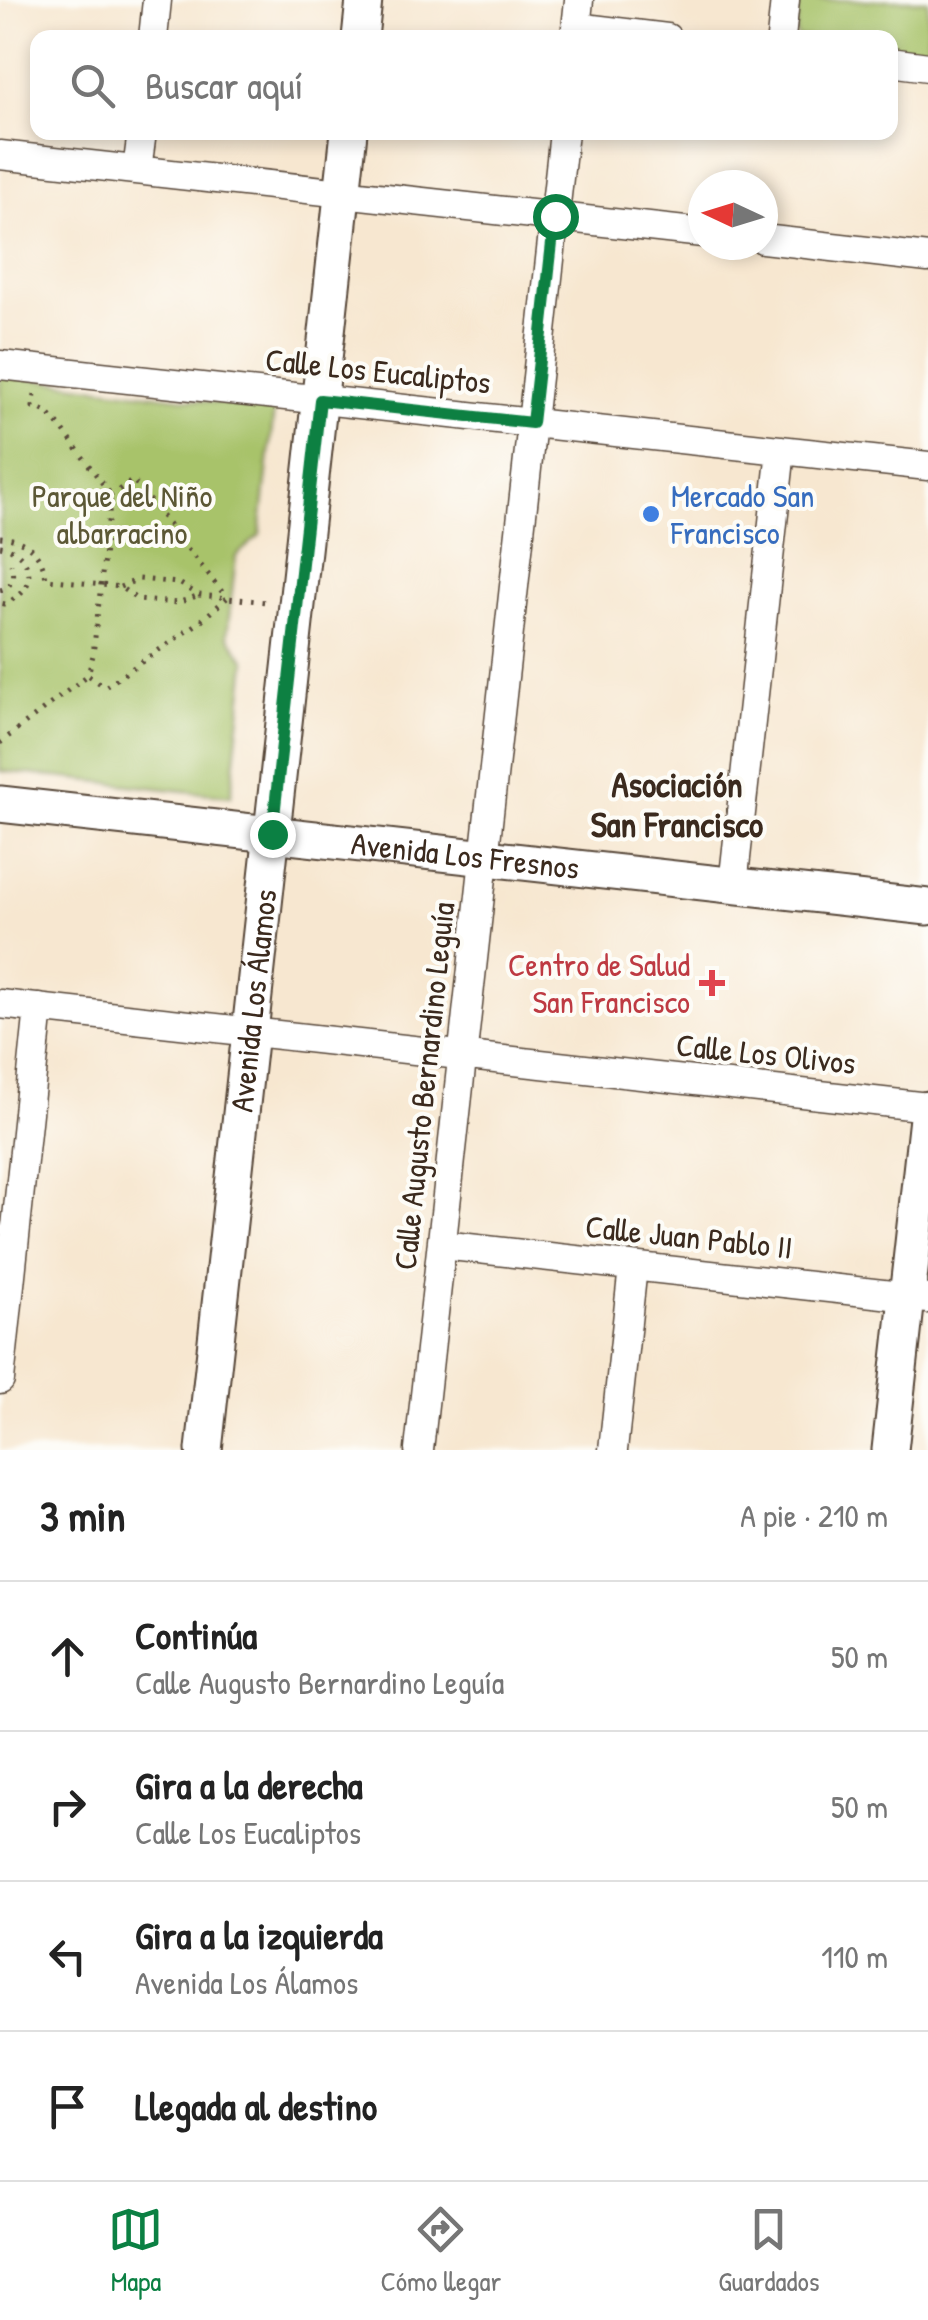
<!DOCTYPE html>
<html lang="es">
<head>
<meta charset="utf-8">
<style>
	body { margin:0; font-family:"Patrick Hand",sans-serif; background:#f2f2f2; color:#222 }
	.compass { position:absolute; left:688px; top:170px; width:90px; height:90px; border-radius:50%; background:#fff; box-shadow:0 5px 15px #0003; rotate:274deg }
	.stop { position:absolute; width:30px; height:30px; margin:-22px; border:8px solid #0b8043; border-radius:50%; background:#fff }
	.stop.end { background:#0b8043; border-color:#fff; box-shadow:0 2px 10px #0008 }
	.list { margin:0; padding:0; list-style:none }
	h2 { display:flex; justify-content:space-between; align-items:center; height:130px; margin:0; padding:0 40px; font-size:42px }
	h2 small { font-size:32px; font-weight:400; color:#767676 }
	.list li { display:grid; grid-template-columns:65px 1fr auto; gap:30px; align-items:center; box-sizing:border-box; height:150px; padding:0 40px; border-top:2px solid #e0e0e0 }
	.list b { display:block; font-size:38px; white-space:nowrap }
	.list p { margin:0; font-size:32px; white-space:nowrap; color:#767676 }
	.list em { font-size:32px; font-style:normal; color:#767676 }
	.icon { flex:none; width:55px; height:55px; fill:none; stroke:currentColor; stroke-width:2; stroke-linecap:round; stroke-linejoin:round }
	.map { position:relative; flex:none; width:928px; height:1450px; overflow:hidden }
	.search { position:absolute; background:#fff; box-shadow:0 5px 15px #0003; left:30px; right:30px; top:30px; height:110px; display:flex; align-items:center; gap:25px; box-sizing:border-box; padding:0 35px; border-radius:20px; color:#767676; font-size:38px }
	.sheet { height:730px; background:#fff }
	nav { display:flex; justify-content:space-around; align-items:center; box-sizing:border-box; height:140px; border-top:2px solid #e0e0e0; background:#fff; font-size:28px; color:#767676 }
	nav a { display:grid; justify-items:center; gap:5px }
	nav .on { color:#0b8043 }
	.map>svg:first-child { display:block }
	.green { fill:#a8c36a; stroke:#727644; stroke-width:2.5 }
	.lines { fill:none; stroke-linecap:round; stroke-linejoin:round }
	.minor-casing { stroke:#574639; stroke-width:31 }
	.tertiary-casing { stroke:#574639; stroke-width:39 }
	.path { stroke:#574639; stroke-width:5; stroke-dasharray:2.5 8; stroke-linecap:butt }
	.minor { stroke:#fff; stroke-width:28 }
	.tertiary { stroke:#fff; stroke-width:35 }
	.route { stroke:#0b8043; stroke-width:12 }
	.shop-dot { fill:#3f7fe0; stroke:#fdfcf7; stroke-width:4 }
	.health-dot { fill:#e0444e; stroke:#fdfcf7; stroke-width:4 }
	.labels { text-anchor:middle; stroke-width:8; stroke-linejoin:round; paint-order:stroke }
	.street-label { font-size:32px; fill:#3b2a1e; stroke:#fdfcf7 }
	.park-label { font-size:32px; fill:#5c5835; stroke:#fdfcf7 }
	.shop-label { font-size:32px; fill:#366cbe; stroke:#fdfcf7; text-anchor:start }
	.health-label { font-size:32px; fill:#be3a42; stroke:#fdfcf7; text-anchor:end }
	.neighbourhood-label { font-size:35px; font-weight:bold; fill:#3b2a1e; stroke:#fdfcf7 }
</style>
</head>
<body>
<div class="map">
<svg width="928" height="1450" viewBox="0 0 928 1450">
	<rect width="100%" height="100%" fill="#fdfcf7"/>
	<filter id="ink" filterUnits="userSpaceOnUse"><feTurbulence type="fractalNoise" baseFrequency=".01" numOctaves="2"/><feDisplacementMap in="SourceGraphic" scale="20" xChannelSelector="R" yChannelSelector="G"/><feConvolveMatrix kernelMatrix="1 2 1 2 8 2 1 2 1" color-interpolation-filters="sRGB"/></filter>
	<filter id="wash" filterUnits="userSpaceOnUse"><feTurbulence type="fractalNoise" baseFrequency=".0048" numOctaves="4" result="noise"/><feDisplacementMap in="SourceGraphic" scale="40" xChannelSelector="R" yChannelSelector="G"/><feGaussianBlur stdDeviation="2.25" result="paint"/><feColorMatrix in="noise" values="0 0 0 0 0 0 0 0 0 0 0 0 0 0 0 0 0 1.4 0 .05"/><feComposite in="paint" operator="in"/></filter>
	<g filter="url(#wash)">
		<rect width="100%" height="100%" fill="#f7e7d0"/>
		<!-- green -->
		<path class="green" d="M799,0H928V55L891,51L890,38H798L796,34Z
			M0,375L274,410L260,535L236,556L227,635L246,661L231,796L0,771Z"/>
	</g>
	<g filter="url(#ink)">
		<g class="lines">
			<defs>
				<path id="minor" d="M576,27L667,38
					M153,38L157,0
					M575,38L579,0
					M781,38L785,0
					M890,62L928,67
					M0,155L703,233
					M137,170L142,132
					M763,239L928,258
					M0,365L928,466
					M733,885L781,450
					M0,1004L928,1107
					M442,1245L928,1299
					M0,1380L39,1008
					M419,1450L564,132
					M613,1450L633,1267"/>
				<g id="tertiary">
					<path d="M360,38L364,0"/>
					<path id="s1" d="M0,804L928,907"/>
					<path id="s2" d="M204,1450L349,132"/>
					<path d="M890,1450L928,1109"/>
				</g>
			</defs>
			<!-- minor casing -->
			<use href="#minor" class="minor-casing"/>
			<!-- tertiary casing -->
			<use href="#tertiary" class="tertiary-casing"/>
			<!-- path -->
			<path class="path" d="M35,395L33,407L47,412L60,426L111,495L93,655L88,675L105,687L197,624L227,598L133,480L111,495
				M0,537C25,539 43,553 46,579L120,587L138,600L178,603L199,595
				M0,546C19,549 37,568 25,589C21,595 12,600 5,604L0,603
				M120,587L139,579L179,583L199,595L267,602
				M0,590C14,587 14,575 11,564
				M0,743L88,675"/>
			<!-- minor -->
			<use href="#minor" class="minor"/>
			<!-- tertiary -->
			<use href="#tertiary" class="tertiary"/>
		</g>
	</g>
	<g class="lines" filter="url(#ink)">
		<!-- route -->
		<path class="route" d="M272,834L320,400L532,423L555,216"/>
	</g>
	<!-- markers -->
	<circle class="shop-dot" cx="651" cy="514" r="10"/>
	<path class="health-dot" d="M707 968h10v10h10v10h-10v10h-10v-10h-10v-10h10z"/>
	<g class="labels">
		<!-- street labels -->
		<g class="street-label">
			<text transform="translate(378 371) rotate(6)" y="11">Calle Los Eucaliptos</text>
			<text dy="11" stroke="none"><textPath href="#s1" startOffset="468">Avenida Los Fresnos</textPath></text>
			<text dy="11" stroke="none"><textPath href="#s2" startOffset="452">Avenida Los Álamos</textPath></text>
			<text transform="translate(766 1054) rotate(6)" y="11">Calle Los Olivos</text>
			<text transform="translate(424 1086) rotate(-84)" y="11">Calle Augusto Bernardino Leguía</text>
			<text transform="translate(689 1237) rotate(6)" y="11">Calle Juan Pablo II</text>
		</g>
		<!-- park labels -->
		<g class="park-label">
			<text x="122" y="507">Parque del Niño<tspan x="122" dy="37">albarracino</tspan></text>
		</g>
		<!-- shop labels -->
		<g class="shop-label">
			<text x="671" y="507">Mercado San<tspan x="671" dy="37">Francisco</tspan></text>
		</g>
		<!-- health labels -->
		<g class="health-label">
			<text x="690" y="976">Centro de Salud<tspan x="690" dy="37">San Francisco</tspan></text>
		</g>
		<!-- neighbourhood labels -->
		<g class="neighbourhood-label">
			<text x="677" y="797">Asociación<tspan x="677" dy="40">San Francisco</tspan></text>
		</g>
	</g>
</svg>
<svg class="compass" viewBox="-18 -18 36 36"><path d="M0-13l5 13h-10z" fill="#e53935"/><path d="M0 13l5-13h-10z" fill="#767676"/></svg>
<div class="stop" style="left:555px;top:216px"></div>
<div class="stop end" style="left:272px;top:834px"></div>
<div class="search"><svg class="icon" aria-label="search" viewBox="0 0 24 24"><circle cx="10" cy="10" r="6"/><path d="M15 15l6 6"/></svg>Buscar aquí</div>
</div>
<section class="sheet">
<h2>3 min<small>A pie · 210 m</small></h2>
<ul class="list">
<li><svg class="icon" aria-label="ahead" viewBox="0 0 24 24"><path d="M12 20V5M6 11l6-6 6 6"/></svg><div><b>Continúa</b><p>Calle Augusto Bernardino Leguía</p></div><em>50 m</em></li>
<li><svg class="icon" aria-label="right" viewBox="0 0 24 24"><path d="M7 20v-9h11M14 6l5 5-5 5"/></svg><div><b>Gira a la derecha</b><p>Calle Los Eucaliptos</p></div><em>50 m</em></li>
<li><svg class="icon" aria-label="left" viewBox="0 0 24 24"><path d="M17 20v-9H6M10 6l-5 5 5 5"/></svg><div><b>Gira a la izquierda</b><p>Avenida Los Álamos</p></div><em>110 m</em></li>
<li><svg class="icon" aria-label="arrive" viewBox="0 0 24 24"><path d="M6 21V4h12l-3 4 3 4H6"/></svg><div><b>Llegada al destino</b></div></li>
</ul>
</section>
<nav>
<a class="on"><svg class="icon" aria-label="map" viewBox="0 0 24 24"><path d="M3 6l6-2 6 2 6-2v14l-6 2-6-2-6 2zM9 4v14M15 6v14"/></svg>Mapa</a>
<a><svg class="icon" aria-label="directions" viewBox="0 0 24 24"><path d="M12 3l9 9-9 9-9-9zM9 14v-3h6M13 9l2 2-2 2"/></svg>Cómo llegar</a>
<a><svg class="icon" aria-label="saved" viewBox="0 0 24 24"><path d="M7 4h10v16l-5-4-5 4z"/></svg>Guardados</a>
</nav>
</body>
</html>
